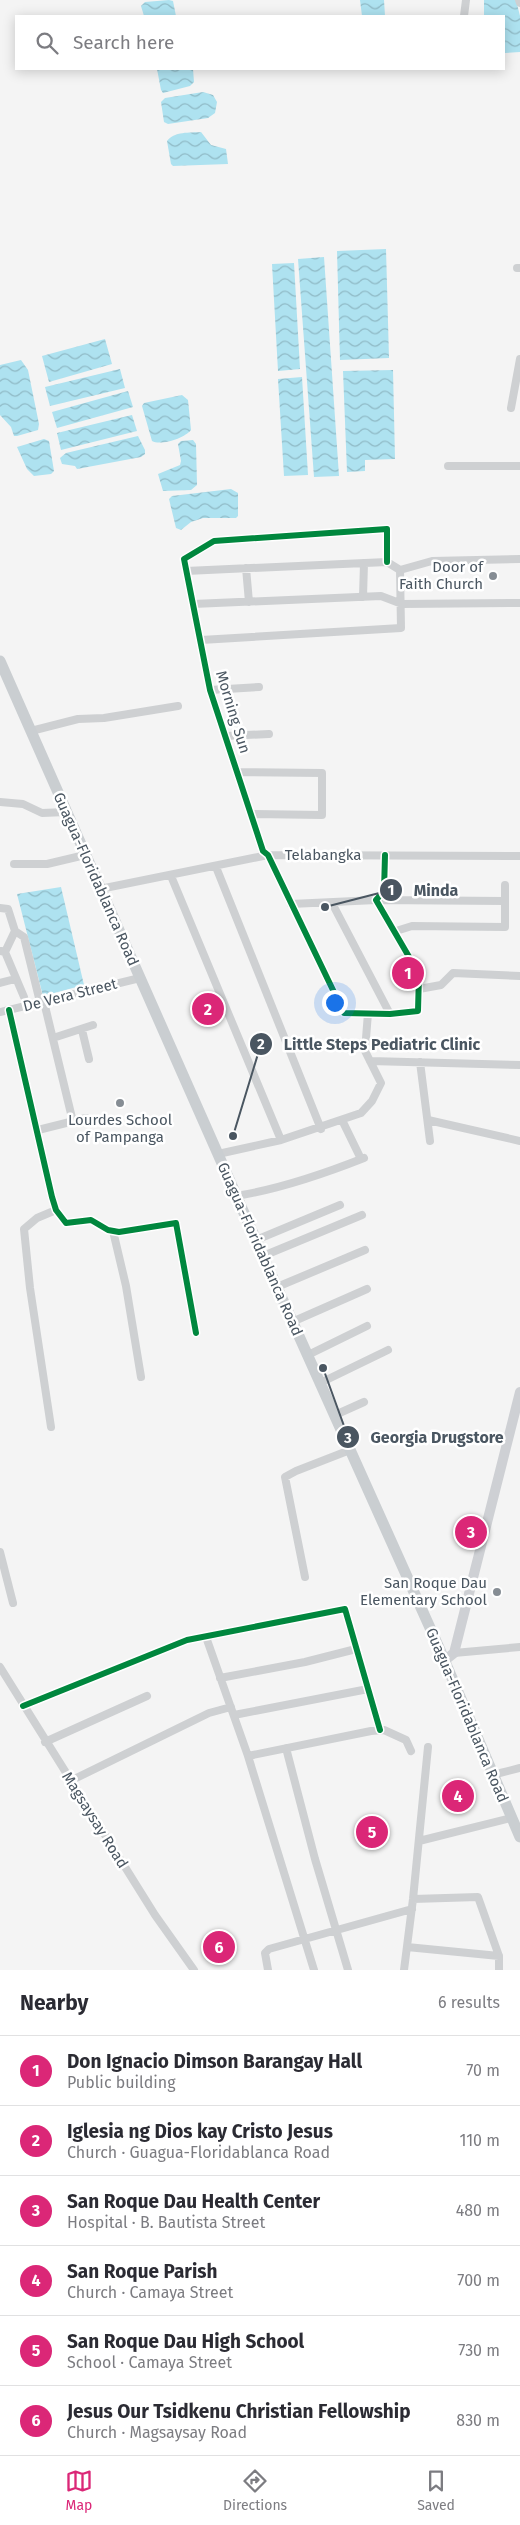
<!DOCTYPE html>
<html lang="en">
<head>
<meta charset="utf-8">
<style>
	body { margin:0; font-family:"Fira Sans",sans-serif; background:#f7f7f7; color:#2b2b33 }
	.you { position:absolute; left:334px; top:1002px; width:18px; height:18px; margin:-12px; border:4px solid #fff; border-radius:50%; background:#1a73e8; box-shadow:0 0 0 8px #1a73e833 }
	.badge { display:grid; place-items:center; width:32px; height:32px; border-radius:50%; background:#db2777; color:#fff; font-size:16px; font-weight:700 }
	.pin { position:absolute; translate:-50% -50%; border:2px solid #fff; box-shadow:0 1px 5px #0006 }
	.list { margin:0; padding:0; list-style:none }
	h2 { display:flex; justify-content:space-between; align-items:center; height:65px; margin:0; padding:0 20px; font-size:21px }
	h2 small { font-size:16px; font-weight:400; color:#7c7c81 }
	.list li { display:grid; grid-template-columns:32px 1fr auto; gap:15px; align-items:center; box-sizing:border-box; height:70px; padding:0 20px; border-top:1px solid #e1e1e2 }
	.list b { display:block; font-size:19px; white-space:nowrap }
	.list p { margin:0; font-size:16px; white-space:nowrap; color:#7c7c81 }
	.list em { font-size:16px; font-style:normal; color:#7c7c81 }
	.icon { flex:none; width:28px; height:28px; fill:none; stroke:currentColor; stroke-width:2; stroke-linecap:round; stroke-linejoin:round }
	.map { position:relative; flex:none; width:520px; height:1970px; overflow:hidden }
	.search { position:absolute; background:#fff; box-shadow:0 2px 12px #0003; left:15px; right:15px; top:15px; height:55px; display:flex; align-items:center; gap:12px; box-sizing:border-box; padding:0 18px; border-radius:0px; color:#7c7c81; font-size:19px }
	.sheet { height:485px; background:#fff }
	nav { display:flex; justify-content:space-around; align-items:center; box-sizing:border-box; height:70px; border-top:1px solid #e1e1e2; background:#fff; font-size:14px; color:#7c7c81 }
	nav a { display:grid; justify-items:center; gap:2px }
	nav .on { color:#db2777 }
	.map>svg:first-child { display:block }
	.water { fill:url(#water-waves) }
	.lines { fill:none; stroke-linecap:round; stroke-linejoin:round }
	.street { stroke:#ced0d2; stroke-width:8 }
	.secondary { stroke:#ced0d4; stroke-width:10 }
	.primary { stroke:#caced1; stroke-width:11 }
	.cycleway-casing { stroke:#fff; stroke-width:9 }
	.cycleway { stroke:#00873e; stroke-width:6 }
	.poi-dot { fill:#868d94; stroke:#fff; stroke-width:2 }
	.labels { text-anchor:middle; stroke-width:5; stroke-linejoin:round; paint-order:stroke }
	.poi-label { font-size:15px; fill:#4a5661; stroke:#fff; text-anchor:end }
	.street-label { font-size:15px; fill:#4a5661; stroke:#fff }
	.leader { fill:none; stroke:#4a5661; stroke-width:2 }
	.callout-dot { fill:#4a5661; stroke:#fff; stroke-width:2 }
	.mark-label { font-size:15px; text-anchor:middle; font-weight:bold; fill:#fff }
	.callout-label { font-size:16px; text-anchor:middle; font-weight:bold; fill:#4a5661; stroke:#fff; stroke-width:5; stroke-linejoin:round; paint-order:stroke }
</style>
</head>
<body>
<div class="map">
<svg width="520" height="1970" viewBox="0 0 520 1970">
	<defs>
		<pattern id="water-waves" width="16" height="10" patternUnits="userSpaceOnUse" patternTransform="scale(1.25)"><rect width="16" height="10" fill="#aee2f0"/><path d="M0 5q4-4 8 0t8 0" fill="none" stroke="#90bac6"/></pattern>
	</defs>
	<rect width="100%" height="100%" fill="#f4f4f4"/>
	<!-- water -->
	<path class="water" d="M169,0L173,1L176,16H144L141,6L145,2Z
		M360,0H384L385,16H362Z
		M484,0H516L520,16V52L504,53V16H484Z
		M157,69H193L194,82L190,86L163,93L161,90Z
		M203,92L213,95L217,102L215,113L208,118L168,124L164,122L161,102L165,98Z
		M201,132L211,145L226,149L228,164L173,166L171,164L167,141C175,131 189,133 201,132Z
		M386,249L389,358L340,360L337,251Z
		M324,257L339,476L314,477L298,259Z
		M294,263L300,369L278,371L272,264Z
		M105,339L112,364L49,382L42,356Z
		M21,360L28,370L39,424L38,430L17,436H14L11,427L0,415V365Z
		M120,369L125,388L50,406L45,387Z
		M393,370L395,459L365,460V471L347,472L343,371Z
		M302,377L308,475L284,476L278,379Z
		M128,391L133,407L57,428L52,412Z
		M182,395L188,400L191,430C185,438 161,446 152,441L142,406L144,403Z
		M132,415L137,431L61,450L57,433Z
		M138,436L145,450V454L141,457L77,469L75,466L62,464L60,458L66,453Z
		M44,439L49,441L54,471L51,474L34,476L27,469L17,447Z
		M193,440L196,444L197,485L191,490L163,491L158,474L180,465L181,461L178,444L181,441Z
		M231,489L238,493V516L236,518H203L191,522L181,530L176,528L169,499L172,496Z
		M61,887L84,985L43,996L17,894Z"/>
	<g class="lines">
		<!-- street -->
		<path class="street" d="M519,0L520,3
			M464,16L466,0
			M517,268H520
			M511,408L520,359
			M448,466H520
			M246,568L249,602
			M400,570L432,561L520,559
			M186,571L387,562L400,570L401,628L201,640
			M363,597L364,563
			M193,604L381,596L402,604L520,603
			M210,690L259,687
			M31,731L78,719L104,718L178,706
			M226,736L269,734
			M238,772L322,773V815L252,814
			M0,802L23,804L42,813L66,812
			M385,855L384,891L376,900L419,974L418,1011L390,1014L344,1013L268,855L263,851L210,690L184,559L214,541L387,529V562
			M14,864H47L85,855
			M216,867L321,1129
			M171,876L281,1140
			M100,889L268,855L520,856
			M332,903L390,1014
			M291,904L376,900L505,901
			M0,908L8,909L15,931L5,952
			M15,931L24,937L40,1002
			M396,931L412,926L505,927V885
			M1,951L5,952L24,997
			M0,983L15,979
			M419,989L441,985L453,973L520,976
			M44,1002L73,1122
			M9,1010L52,1197L56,1210L66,1223L91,1220L108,1230L119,1232L176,1223L196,1333
			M0,1012L140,978
			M82,1030L89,1059
			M53,1038L93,1025
			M370,1061L520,1065
			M420,1062L430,1141
			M342,1120L361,1159
			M428,1120L520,1141
			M38,1130L86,1118
			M218,1154L281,1140L361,1113L372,1101L381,1083L365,1051L368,1013
			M236,1196C280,1189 321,1175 364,1158
			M113,1231L126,1286L141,1377
			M256,1240L340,1205
			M263,1256L362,1215
			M277,1287L365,1250
			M292,1322L367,1289
			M308,1355L367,1326
			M320,1383L388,1350
			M335,1415L364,1402
			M51,1427L30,1288L24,1229L37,1218L56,1210
			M0,1552L13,1603
			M305,1577L285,1477L296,1471L350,1450
			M206,1637L248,1756L314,1970
			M454,1653L520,1647
			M0,1667L155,1915L194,1970
			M220,1678L305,1662L356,1649
			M23,1706L187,1640L345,1609L380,1730
			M234,1715L368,1689
			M45,1742L147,1696
			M286,1748L315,1859L348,1970
			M248,1756L371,1731L384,1730L406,1740L411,1751
			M492,1775L520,1768
			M70,1781L209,1713L231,1707
			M419,1841L511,1818
			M413,1899L478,1897L499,1956V1970
			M407,1947L499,1956
			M268,1970L265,1953L269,1949L412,1909
			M404,1970L413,1899L428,1747"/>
		<!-- secondary -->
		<path class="secondary" d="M444,1661L454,1653L520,1392"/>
		<!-- primary -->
		<path class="primary" d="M0,661L263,1256L440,1650L520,1837"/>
		<defs>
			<path id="cycleway" d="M385,855L384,891L376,900L419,974L418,1011L390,1014L344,1013L268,855L263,851L210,690L184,559L214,541L387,529V562
				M9,1010L52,1197L56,1210L66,1223L91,1220L108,1230L119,1232L176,1223L196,1333
				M23,1706L187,1640L345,1609L380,1730"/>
		</defs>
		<!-- cycleway casing -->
		<use href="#cycleway" class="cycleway-casing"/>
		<!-- cycleway -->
		<use href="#cycleway" class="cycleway"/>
	</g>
	<!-- markers -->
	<g class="poi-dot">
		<circle cx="493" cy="576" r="5"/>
		<circle cx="120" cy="1103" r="5"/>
		<circle cx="497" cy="1592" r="5"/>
	</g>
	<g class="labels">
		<!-- poi labels -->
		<g class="poi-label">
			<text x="483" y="572">Door of<tspan x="483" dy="17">Faith Church</tspan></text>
			<text x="120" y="1125" text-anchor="middle">Lourdes School<tspan x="120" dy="17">of Pampanga</tspan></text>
			<text x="487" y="1588">San Roque Dau<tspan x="487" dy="17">Elementary School</tspan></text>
		</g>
		<!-- street labels -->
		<g class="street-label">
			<text transform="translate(233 712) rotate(73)" y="5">Morning Sun</text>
			<text x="323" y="860">Telabangka</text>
			<text transform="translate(96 879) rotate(66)" y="5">Guagua-Floridablanca Road</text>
			<text transform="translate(70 995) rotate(-14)" y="5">De Vera Street</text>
			<text transform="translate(260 1249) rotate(66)" y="5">Guagua-Floridablanca Road</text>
			<text transform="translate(467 1715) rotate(67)" y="5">Guagua-Floridablanca Road</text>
			<text transform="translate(95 1820) rotate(58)" y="5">Magsaysay Road</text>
		</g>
	</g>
	<!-- callouts -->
	<path class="leader" d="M325 907L391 890M233 1136L261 1044M323 1368L348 1437"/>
	<g class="callout-dot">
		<circle cx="325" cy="907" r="5"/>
		<circle cx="233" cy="1136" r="5"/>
		<circle cx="323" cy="1368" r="5"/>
		<circle cx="391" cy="890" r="12"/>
		<circle cx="261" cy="1044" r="12"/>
		<circle cx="348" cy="1437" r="12"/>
	</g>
	<g class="mark-label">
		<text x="391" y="895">1</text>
		<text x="261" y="1049">2</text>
		<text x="348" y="1443">3</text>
	</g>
	<g class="callout-label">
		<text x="436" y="896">Minda</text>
		<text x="382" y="1050">Little Steps Pediatric Clinic</text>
		<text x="437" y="1443">Georgia Drugstore</text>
	</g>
</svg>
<div class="you"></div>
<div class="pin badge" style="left:408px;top:973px">1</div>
<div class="pin badge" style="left:208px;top:1009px">2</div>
<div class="pin badge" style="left:471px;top:1532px">3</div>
<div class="pin badge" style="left:458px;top:1796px">4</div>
<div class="pin badge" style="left:372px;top:1832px">5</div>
<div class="pin badge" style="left:219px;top:1947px">6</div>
<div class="search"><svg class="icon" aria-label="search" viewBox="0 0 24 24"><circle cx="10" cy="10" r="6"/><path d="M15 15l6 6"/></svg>Search here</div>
</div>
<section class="sheet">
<h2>Nearby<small>6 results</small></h2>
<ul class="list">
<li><span class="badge">1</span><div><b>Don Ignacio Dimson Barangay Hall</b><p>Public building</p></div><em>70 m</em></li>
<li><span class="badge">2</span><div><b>Iglesia ng Dios kay Cristo Jesus</b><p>Church · Guagua-Floridablanca Road</p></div><em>110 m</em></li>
<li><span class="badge">3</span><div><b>San Roque Dau Health Center</b><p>Hospital · B. Bautista Street</p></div><em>480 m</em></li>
<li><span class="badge">4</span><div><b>San Roque Parish</b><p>Church · Camaya Street</p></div><em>700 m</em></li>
<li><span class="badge">5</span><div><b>San Roque Dau High School</b><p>School · Camaya Street</p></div><em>730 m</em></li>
<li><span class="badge">6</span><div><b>Jesus Our Tsidkenu Christian Fellowship</b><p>Church · Magsaysay Road</p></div><em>830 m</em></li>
</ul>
</section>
<nav>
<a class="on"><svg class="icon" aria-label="map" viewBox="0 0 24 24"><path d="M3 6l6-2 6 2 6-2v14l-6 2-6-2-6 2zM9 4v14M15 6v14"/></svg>Map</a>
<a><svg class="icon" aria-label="directions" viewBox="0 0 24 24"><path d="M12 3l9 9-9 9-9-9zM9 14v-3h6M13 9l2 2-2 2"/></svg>Directions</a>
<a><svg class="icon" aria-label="saved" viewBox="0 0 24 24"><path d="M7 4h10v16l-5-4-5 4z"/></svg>Saved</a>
</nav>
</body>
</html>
